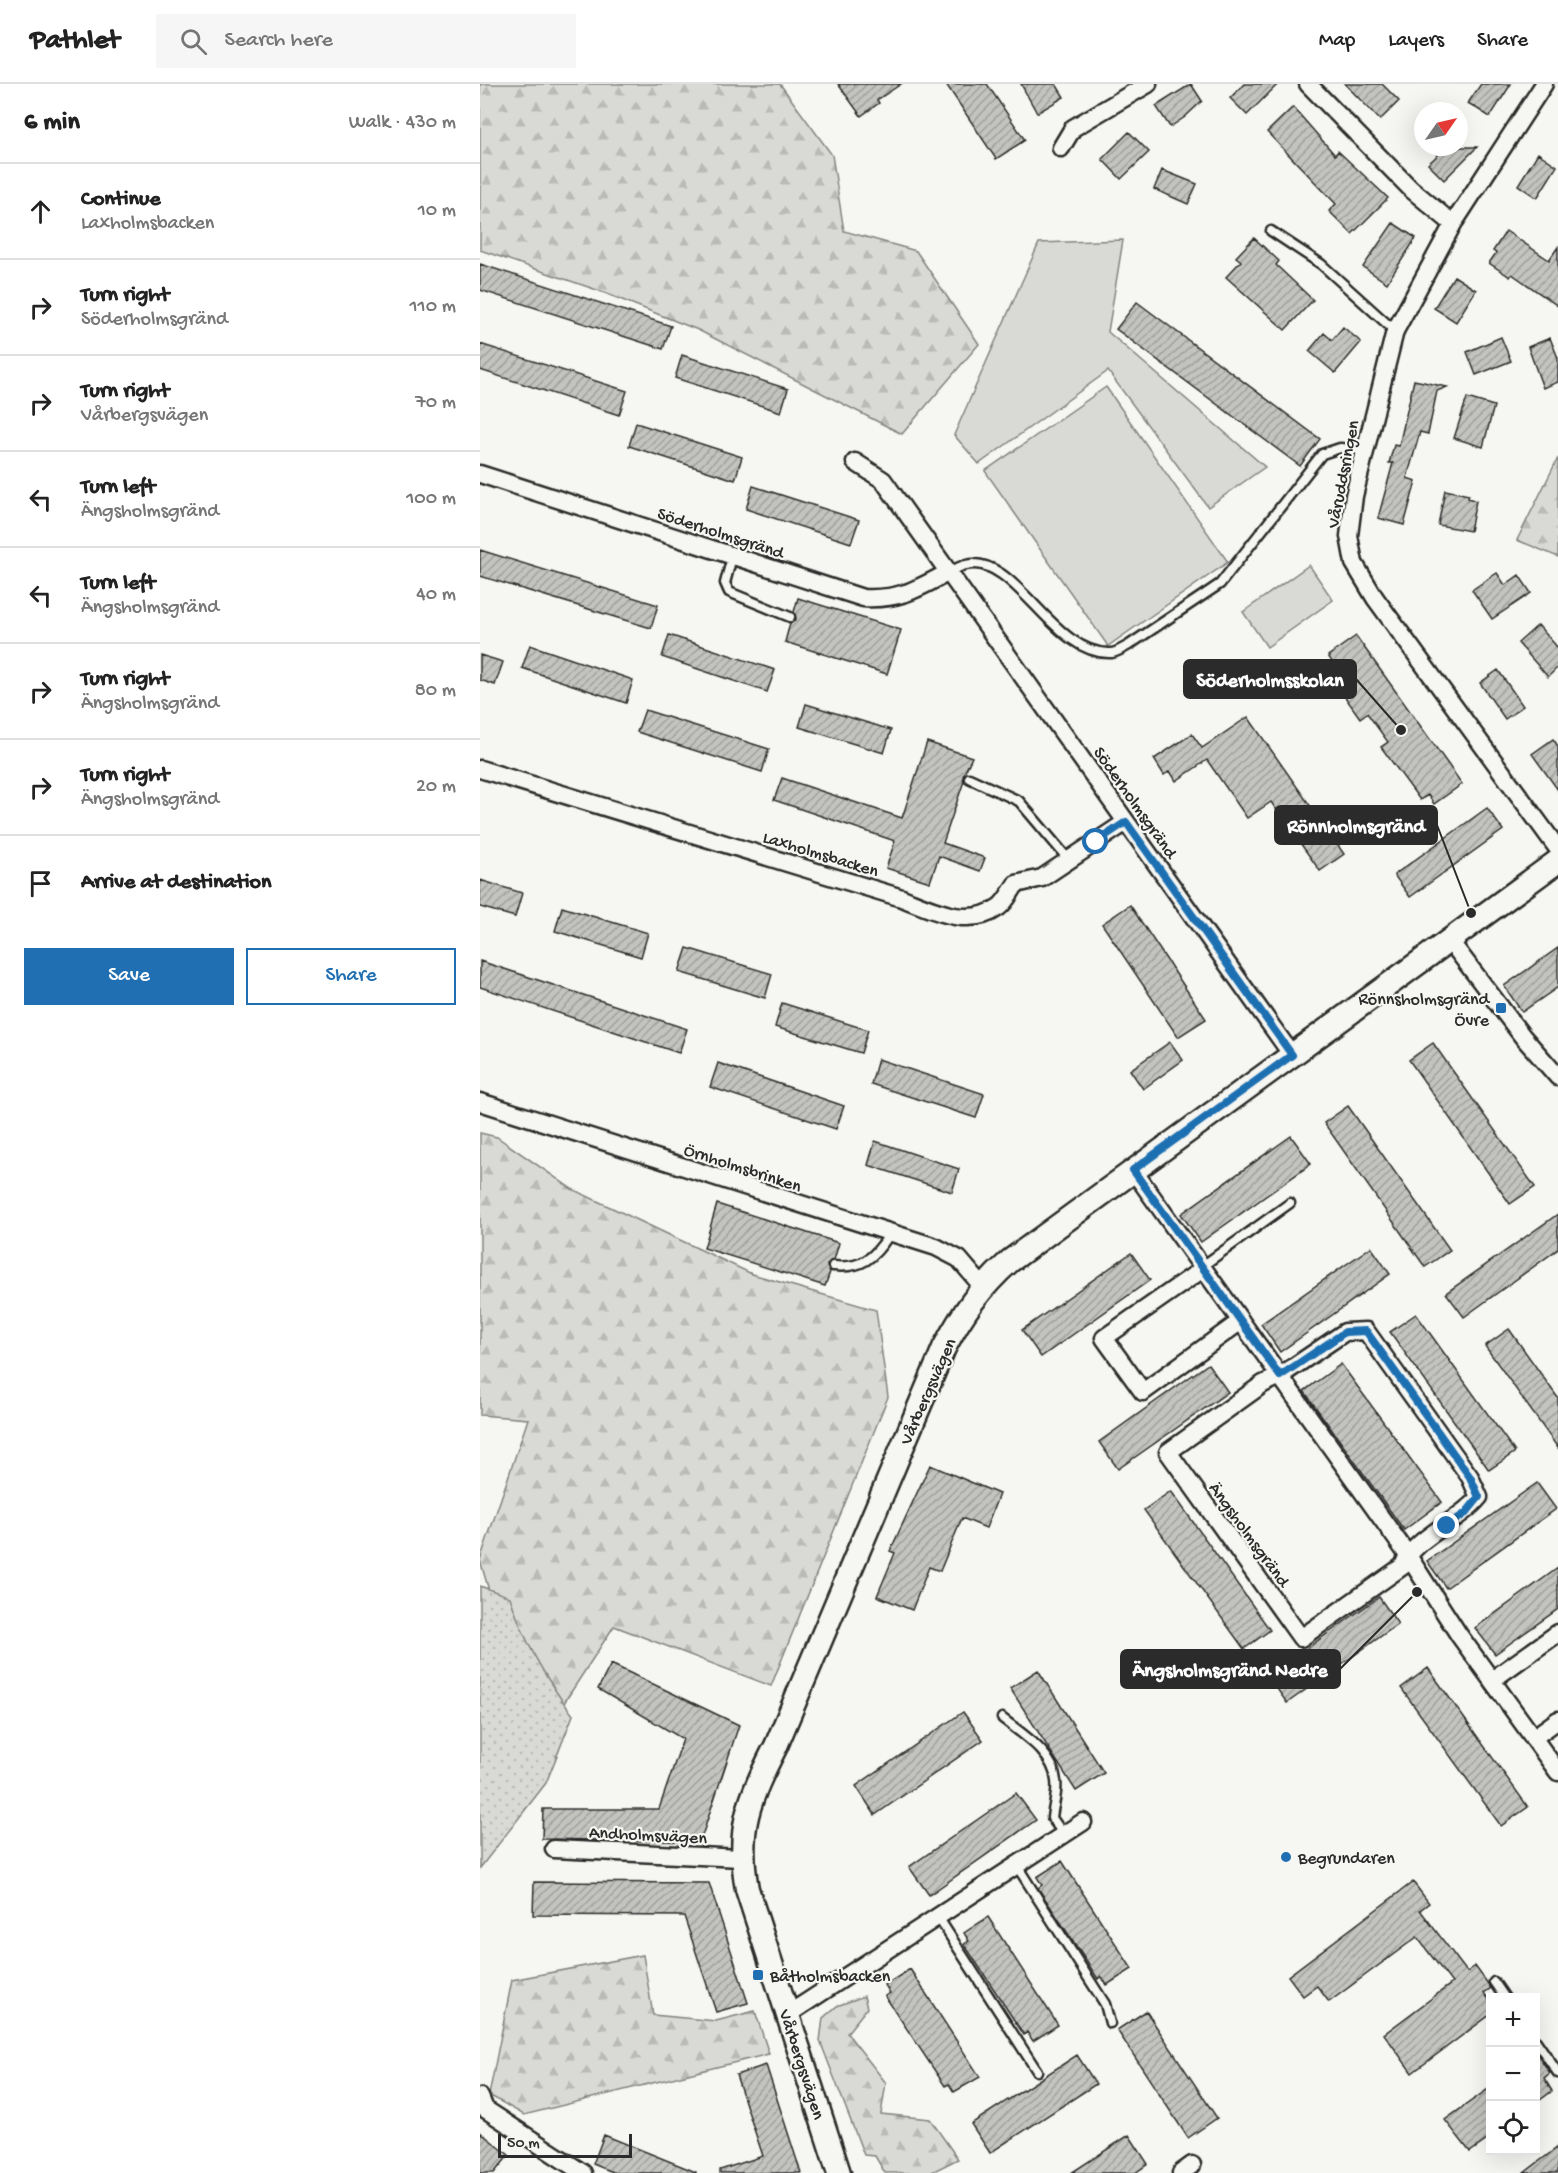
<!DOCTYPE html>
<html lang="en">
<head>
<meta charset="utf-8">
<style>
	body { margin:0; font-family:"Gochi Hand",sans-serif; background:#f6f6f6; color:#222 }
	.controls { position:absolute; right:18px; bottom:18px; display:grid; overflow:hidden; border-radius:0px; box-shadow:0 6px 24px #0002 }
	.controls button { width:54px; height:54px; display:grid; place-items:center; padding:0; border:0; border-bottom:2px solid #e0e0e0; background:#fff; color:#222; font:30px sans-serif }
	.compass { position:absolute; left:934px; top:18px; width:54px; height:54px; border-radius:50%; background:#fff; box-shadow:0 6px 24px #0002; rotate:56deg }
	.scale { position:absolute; left:18px; bottom:15px; width:134px; box-sizing:border-box; padding-left:6px; border:3px solid #2b2b2b; border-top:0; font-size:16px; line-height:21px; white-space:nowrap; color:#2b2b2b; -webkit-text-stroke:4px #f6f6f2; paint-order:stroke }
	.stop { position:absolute; width:18px; height:18px; margin:-14px; border:4px solid #1f6fb2; border-radius:50%; background:#fff }
	.stop.end { background:#1f6fb2; border-color:#fff; box-shadow:0 2px 6px #0008 }
	.list { margin:0; padding:0; list-style:none }
	h2 { display:flex; justify-content:space-between; align-items:center; height:78px; margin:0; padding:0 24px; font-size:26px }
	h2 small { font-size:20px; font-weight:400; color:#767676 }
	.list li { display:grid; grid-template-columns:39px 1fr auto; gap:18px; align-items:center; box-sizing:border-box; height:96px; padding:0 24px; border-top:2px solid #e0e0e0 }
	.list b { display:block; font-size:22px; white-space:nowrap }
	.list p { margin:0; font-size:20px; white-space:nowrap; color:#767676 }
	.list em { font-size:20px; font-style:normal; color:#767676 }
	.actions { display:flex; gap:12px; padding:18px 24px }
	.actions a { flex:1; padding:14px 0; border:2px solid #1f6fb2; border-radius:0px; text-align:center; font-size:21px; color:#1f6fb2 }
	.actions .main { background:#1f6fb2; color:#fff }
	.icon { flex:none; width:33px; height:33px; fill:none; stroke:currentColor; stroke-width:2; stroke-linecap:round; stroke-linejoin:round }
	.map { position:relative; flex:none; width:1078px; height:2089px; overflow:hidden }
	header { display:flex; align-items:center; gap:36px; box-sizing:border-box; height:84px; padding:0 30px; background:#fff; border-bottom:2px solid #e0e0e0 }
	header strong { font-size:28px }
	nav { display:flex; gap:33px; margin-inline-start:auto; font-size:21px }
	.search { width:420px; height:54px; background:#f6f6f6; display:flex; align-items:center; gap:15px; box-sizing:border-box; padding:0 21px; border-radius:0px; color:#767676; font-size:22px }
	main { display:flex }
	aside { flex:1; background:#fff }
	.map>svg:first-child { display:block }
	.green { fill:#d9d9d5; stroke:#828280; stroke-width:1.5 }
	.forest { fill:url(#forest-firs); stroke:#828280; stroke-width:1.5 }
	.park { fill:url(#park-dots); stroke:#828280; stroke-width:1.5 }
	.building { fill:url(#building-hatch); stroke:#2b2b2b; stroke-width:1.5 }
	.lines { fill:none; stroke-linecap:round; stroke-linejoin:round }
	.lane-casing { stroke:#2b2b2b; stroke-width:13 }
	.street-casing { stroke:#2b2b2b; stroke-width:21 }
	.secondary-casing { stroke:#2b2b2b; stroke-width:27 }
	.lane { stroke:#f6f6f2; stroke-width:8 }
	.street { stroke:#f6f6f2; stroke-width:16 }
	.secondary { stroke:#f6f6f2; stroke-width:22 }
	.route { stroke:#1f6fb2; stroke-width:8 }
	.poi-dot { fill:#1f6fb2; stroke:#f6f6f2; stroke-width:2 }
	.labels { text-anchor:middle; stroke-width:4.5; stroke-linejoin:round; paint-order:stroke }
	.street-label { font-size:18px; fill:#2b2b2b; stroke:#f6f6f2 }
	.poi-label { font-size:18px; fill:#2b2b2b; stroke:#f6f6f2; text-anchor:start }
	.leader { fill:none; stroke:#2b2b2b; stroke-width:2 }
	.callout-dot { fill:#2b2b2b; stroke:#f6f6f2; stroke-width:2 }
	.callout { fill:#2b2b2b; stroke:#2b2b2b; stroke-width:2 }
	.callout-label { font-size:20px; text-anchor:middle; font-weight:bold; fill:#fff }
</style>
</head>
<body>
<header>
<strong>Pathlet</strong>
<div class="search"><svg class="icon" aria-label="search" viewBox="0 0 24 24"><circle cx="10" cy="10" r="6"/><path d="M15 15l6 6"/></svg>Search here</div>
<nav><a>Map</a><a>Layers</a><a>Share</a></nav>
</header>
<main>
<aside>
<h2>6 min<small>Walk · 430 m</small></h2>
<ul class="list">
<li><svg class="icon" aria-label="ahead" viewBox="0 0 24 24"><path d="M12 20V5M6 11l6-6 6 6"/></svg><div><b>Continue</b><p>Laxholmsbacken</p></div><em>10 m</em></li>
<li><svg class="icon" aria-label="right" viewBox="0 0 24 24"><path d="M7 20v-9h11M14 6l5 5-5 5"/></svg><div><b>Turn right</b><p>Söderholmsgränd</p></div><em>110 m</em></li>
<li><svg class="icon" aria-label="right" viewBox="0 0 24 24"><path d="M7 20v-9h11M14 6l5 5-5 5"/></svg><div><b>Turn right</b><p>Vårbergsvägen</p></div><em>70 m</em></li>
<li><svg class="icon" aria-label="left" viewBox="0 0 24 24"><path d="M17 20v-9H6M10 6l-5 5 5 5"/></svg><div><b>Turn left</b><p>Ängsholmsgränd</p></div><em>100 m</em></li>
<li><svg class="icon" aria-label="left" viewBox="0 0 24 24"><path d="M17 20v-9H6M10 6l-5 5 5 5"/></svg><div><b>Turn left</b><p>Ängsholmsgränd</p></div><em>40 m</em></li>
<li><svg class="icon" aria-label="right" viewBox="0 0 24 24"><path d="M7 20v-9h11M14 6l5 5-5 5"/></svg><div><b>Turn right</b><p>Ängsholmsgränd</p></div><em>80 m</em></li>
<li><svg class="icon" aria-label="right" viewBox="0 0 24 24"><path d="M7 20v-9h11M14 6l5 5-5 5"/></svg><div><b>Turn right</b><p>Ängsholmsgränd</p></div><em>20 m</em></li>
<li><svg class="icon" aria-label="arrive" viewBox="0 0 24 24"><path d="M6 21V4h12l-3 4 3 4H6"/></svg><div><b>Arrive at destination</b></div></li>
</ul>
<div class="actions"><a class="main">Save</a><a>Share</a></div>
</aside>
<div class="map">
<svg width="1078" height="2089" viewBox="0 0 1078 2089">
	<defs>
		<pattern id="forest-firs" width="22" height="20" patternUnits="userSpaceOnUse" patternTransform="scale(1.5)"><rect width="22" height="20" fill="#d9d9d5"/><path d="M5 1l3.5 6h-7zM16 11l3.5 6h-7z" fill="#babab7"/></pattern>
		<pattern id="park-dots" width="8" height="8" patternUnits="userSpaceOnUse" patternTransform="scale(1.5)"><rect width="8" height="8" fill="#d9d9d5"/><path d="M2 2h.1M6 6h.1" fill="none" stroke="#babab7" stroke-width="1.8" stroke-linecap="round"/></pattern>
		<pattern id="building-hatch" width="6" height="6" patternUnits="userSpaceOnUse" patternTransform="scale(1.5)"><rect width="6" height="6" fill="#c3c3c0"/><path d="M-1 1l2-2M0 6l6-6M5 7l2-2" fill="none" stroke="#9f9f9c"/></pattern>
	</defs>
	<rect width="100%" height="100%" fill="#f6f6f2"/>
	<filter id="ink" filterUnits="userSpaceOnUse"><feTurbulence type="fractalNoise" baseFrequency=".0167" numOctaves="2"/><feDisplacementMap in="SourceGraphic" scale="12" xChannelSelector="R" yChannelSelector="G"/><feConvolveMatrix kernelMatrix="1 2 1 2 8 2 1 2 1" color-interpolation-filters="sRGB"/></filter>
	<g filter="url(#ink)">
		<!-- green -->
		<path class="green" d="M643,156L628,248L785,383L728,423L628,287L499,380L474,351L559,159Z
			M626,303L748,478L628,562L505,387Z
			M829,481L853,516L787,563L763,528Z"/>
		<!-- forest -->
		<path class="forest" d="M0,0H300L352,71L364,147L436,167L499,260L422,350L218,246L117,206L0,166Z
			M1078,374V473L1037,456Z
			M0,1049L17,1053L92,1105L272,1190L396,1226L408,1313L291,1602L134,1542L82,1622L27,1568L0,1476L48,1335L0,1331Z
			M163,1871L173,1931L236,1937L275,1927L289,1970L44,2031L9,2011L32,1896Z
			M384,1912L387,1924L367,1949L406,1999L401,2030L450,2035L478,2075L450,2089H405L395,2072L384,2071L340,1957L343,1934L357,1922Z"/>
		<!-- park -->
		<path class="park" d="M0,1502L30,1513C44,1557 65,1595 93,1631L66,1699L0,1784Z"/>
		<!-- building -->
		<path class="building" d="M358,0H421L397,16L399,19L381,32Z
			M466,0H507L545,56L516,75Z
			M541,0H576L584,13L557,29Z
			M711,0L722,17L705,33L690,43L676,22Z
			M764,0H798L767,31L750,14Z
			M865,0H902L919,17L900,36Z
			M1001,0H1031L1010,33L988,19Z
			M813,23L855,71L858,67L908,114L872,150L849,127L856,120L787,48Z
			M649,48L669,68L641,95L622,75Z
			M951,63H997L964,96L948,80L958,71Z
			M1058,69L1077,82L1057,114L1038,101Z
			M682,86L717,100L708,120L674,105Z
			M913,139L936,154L907,199L883,183Z
			M1026,147L1069,176L1078,163V222L1032,190L1030,193L1009,179L1016,169L1013,167Z
			M774,154L799,177L796,181L833,216L805,246L746,193L761,177L756,173Z
			M0,180L191,242L183,265L0,206Z
			M974,192L996,206L976,238L954,224Z
			M657,218L840,355L820,382L636,245Z
			M863,243L881,258L855,289L829,267L844,249L852,256Z
			M1021,253L1031,277L996,291L987,268Z
			M1070,254L1078,274V298L1063,304L1048,263Z
			M0,260L147,307L139,331L0,286Z
			M202,271L308,305L301,328L195,294Z
			M934,296L967,303L957,307L948,350L940,348L927,394L936,397L924,441L898,434L913,379H909L914,361L919,362Z
			M987,314L1014,322L1003,363L974,354Z
			M156,339L262,373L255,396L149,362Z
			M273,402L379,436L371,459L266,425Z
			M965,406L989,411L988,414L996,417L990,447L958,441Z
			M0,466L178,521L171,544L0,492Z
			M1017,489L1025,501L1039,491L1051,509L1012,535L992,506Z
			M318,514L421,546L407,590L305,558L310,539L316,535L314,528Z
			M1058,541L1078,564V583L1068,593L1038,559Z
			M189,551L295,586L287,608L182,573Z
			M876,552L982,700L954,720L948,711L940,716L901,663L908,658L887,629L880,634L845,585L853,579L848,572Z
			M50,561L153,596L146,619L42,584Z
			M0,571L23,578L15,601L0,596Z
			M1018,586L1043,622L1025,635L1000,599Z
			M326,620L411,646L404,669L319,643Z
			M165,626L289,665L282,688L157,648Z
			M768,633L864,770L840,787L791,718L767,734L727,676L696,697L690,687L684,691L674,675L712,650L722,664Z
			M1073,655L1078,662V706L1052,670Z
			M447,658L492,673L483,692L484,697L463,759L505,774L500,787L459,772L450,798L406,784L415,757L294,716L302,694L422,734Z
			M1007,724L1023,746L930,813L914,791Z
			M0,796L42,809L35,833L0,823Z
			M650,821L726,935L698,953L622,840Z
			M82,823L168,849L161,873L75,847Z
			M207,864L292,890L285,914L199,888Z
			M1078,864V903L1042,928L1024,902Z
			M0,877L207,945L199,969L0,903Z
			M302,919L388,946L381,969L295,943Z
			M690,958L703,976L663,1005L650,986Z
			M953,959L1055,1103L1030,1120L929,976Z
			M398,975L504,1010L496,1034L391,1000Z
			M238,979L364,1022L356,1045L230,1003Z
			M868,1022L970,1166L945,1183L844,1039Z
			M811,1052L831,1080L721,1158L701,1130Z
			M395,1057L479,1085L472,1108L388,1081Z
			M237,1120L359,1159L354,1176L347,1181L350,1188L345,1202L224,1164Z
			M1078,1130V1165L984,1233L966,1209Z
			M891,1163L910,1190L800,1268L781,1240Z
			M651,1169L670,1196L561,1273L542,1246Z
			M936,1230L1035,1368L1009,1386L910,1248Z
			M1029,1245L1078,1314V1364L1005,1262Z
			M728,1280L748,1308L638,1385L619,1358Z
			M861,1280L962,1418L924,1446L824,1307Z
			M450,1381L519,1410L506,1444L482,1434L460,1487L449,1483L432,1526L397,1512L415,1469L410,1467Z
			M1057,1399L1076,1425L966,1504L947,1477Z
			M691,1407L790,1546L764,1565L664,1426Z
			M1078,1484V1525L1015,1570L995,1544Z
			M899,1513L918,1540L807,1619L788,1592Z
			M131,1580L259,1641L220,1758L62,1755L63,1725H179L203,1655L118,1605Z
			M948,1584L1048,1723L1021,1742L921,1604Z
			M558,1586L624,1689L596,1707L530,1604Z
			M483,1628L503,1656L395,1731L376,1702Z
			M536,1709L556,1736L449,1811L429,1783Z
			M582,1777L652,1885L627,1901L621,1892L618,1895L558,1804L562,1801L557,1793Z
			M54,1798L229,1799L268,1919L236,1928L204,1832L53,1831Z
			M933,1798L949,1819L940,1826L987,1888L995,1882L1011,1904L1004,1909L1011,1918V1930L932,1989L904,1950L972,1899L937,1853L849,1918L837,1902L823,1912L808,1892Z
			M508,1833L578,1941L553,1957L547,1948L544,1951L484,1860L489,1857L484,1849Z
			M430,1885L500,1993L474,2008L469,2000L465,2002L405,1912L410,1909L405,1901Z
			M666,1927L737,2034L708,2054L637,1946Z
			M1056,1968L1070,1989L1064,1994L1072,2007L1056,2019Z
			M597,1971L616,2000L510,2069L491,2040Z
			M286,1981L321,2089H240V2086L283,2072L256,1991Z
			M1011,2003V2053L990,2068L965,2036Z
			M0,2048L29,2071L14,2089H0Z
			M124,2051L216,2088V2089H135L113,2080Z
			M649,2051L668,2080L655,2089H591Z
			M1078,2063V2089H1044Z"/>
		<g class="lines">
			<defs>
				<path id="lane" d="M791,147L841,180L915,247
					M252,473L245,499L249,508L310,533
					M469,488C474,486 480,482 486,481C536,469 573,573 632,569C637,568 644,564 649,561L740,500L842,370L860,364L885,366
					M489,694L539,717L589,776
					M353,1182C382,1185 394,1174 409,1151
					M721,1183L810,1119
					M522,1634C542,1650 574,1669 576,1697C578,1709 573,1722 572,1734L584,1751
					M537,1782L625,1920L630,1939
					M458,1833L557,1987
					M1014,1898L1025,1914
					M1056,1957L1078,1989"/>
				<path id="street" d="M828,0L931,105L973,140
					M1064,0L973,140L915,247L874,412L869,452L874,479L895,514L1078,765
					M581,64L593,44L668,0
					M375,378L403,396L812,971
					M0,390L383,514C420,516 437,505 469,488
					M0,685L422,814C453,826 489,845 519,823C526,818 531,807 536,800L562,794L646,738
					M970,857L1043,953L1078,993
					M0,1018L456,1163L479,1175L502,1202
					M653,1086L927,1470L979,1551L1078,1688
					M723,1185L624,1254L663,1308L761,1237
					M886,1247L990,1393L999,1413C979,1438 933,1454 923,1482L821,1554L688,1368L783,1300L800,1292L865,1248Z
					M1012,1596L1078,1549
					M1053,1654L1078,1636
					M74,1765L261,1774
					M307,1931L603,1738
					M0,2013L5,2025L103,2089
					M701,2089L712,2081"/>
				<path id="secondary" d="M359,2089L267,1805C256,1745 269,1715 296,1662L464,1264C483,1228 500,1204 530,1177L1078,777"/>
			</defs>
			<!-- lane casing -->
			<use href="#lane" class="lane-casing"/>
			<!-- street casing -->
			<use href="#street" class="street-casing"/>
			<!-- secondary casing -->
			<use href="#secondary" class="secondary-casing"/>
			<!-- lane -->
			<use href="#lane" class="lane"/>
			<!-- street -->
			<use href="#street" class="street"/>
			<!-- secondary -->
			<use href="#secondary" class="secondary"/>
		</g>
	</g>
	<g class="lines" filter="url(#ink)">
		<!-- route -->
		<path class="route" d="M616,758L646,738L812,971L653,1086L800,1292L865,1248L886,1247L990,1393L999,1413L986,1429L967,1442"/>
	</g>
	<!-- markers -->
	<g class="poi-dot">
		<rect x="1015" y="918" width="12" height="12" rx="3"/>
		<circle cx="806" cy="1773" r="6"/>
		<rect x="272" y="1885" width="12" height="12" rx="3"/>
	</g>
	<g class="labels">
		<!-- street labels -->
		<g class="street-label">
			<text transform="translate(862 390) rotate(-79)" y="6">Våruddsringen</text>
			<text transform="translate(241 448) rotate(18)" y="6">Söderholmsgränd</text>
			<text transform="translate(656 718) rotate(55)" y="6">Söderholmsgränd</text>
			<text transform="translate(341 769) rotate(17)" y="6">Laxholmsbacken</text>
			<text transform="translate(263 1083) rotate(18)" y="6">Örnholmsbrinken</text>
			<text transform="translate(447 1307) rotate(-66)" y="6">Vårbergsvägen</text>
			<text transform="translate(770 1450) rotate(54)" y="6">Ängsholmsgränd</text>
			<text transform="translate(168 1750) rotate(3)" y="6">Andholmsvägen</text>
			<text transform="translate(323 1980) rotate(72)" y="6">Vårbergsvägen</text>
		</g>
		<!-- poi labels -->
		<g class="poi-label">
			<text x="1009" y="920" text-anchor="end">Rönnsholmsgränd<tspan x="1009" dy="21">Övre</tspan></text>
			<text x="818" y="1779">Begrundaren</text>
			<text x="290" y="1897">Båtholmsbacken</text>
		</g>
	</g>
	<!-- callouts -->
	<path class="leader" d="M921 646L876 595M991 829L957 741M937 1508L860 1585"/>
	<g class="callout-dot">
		<circle cx="921" cy="646" r="6"/>
		<circle cx="991" cy="829" r="6"/>
		<circle cx="937" cy="1508" r="6"/>
	</g>
	<g class="callout">
		<rect x="704" y="576" width="172" height="38" rx="6"/>
		<rect x="795" y="722" width="162" height="38" rx="6"/>
		<rect x="641" y="1566" width="219" height="38" rx="6"/>
	</g>
	<g class="callout-label">
		<text x="790" y="602">Söderholmsskolan</text>
		<text x="876" y="748">Rönnholmsgränd</text>
		<text x="750" y="1592">Ängsholmsgränd Nedre</text>
	</g>
</svg>
<div class="controls">
<button>+</button>
<button>−</button>
<button><svg class="icon" aria-label="locate" viewBox="0 0 24 24"><circle cx="12" cy="12" r="6"/><path d="M12 2v4M12 18v4M2 12h4M18 12h4"/></svg></button>
</div>
<svg class="compass" viewBox="-18 -18 36 36"><path d="M0-13l5 13h-10z" fill="#e53935"/><path d="M0 13l5-13h-10z" fill="#767676"/></svg>
<div class="scale">50 m</div>
<div class="stop" style="left:616px;top:758px"></div>
<div class="stop end" style="left:967px;top:1442px"></div>
</div>
</main>
</body>
</html>
